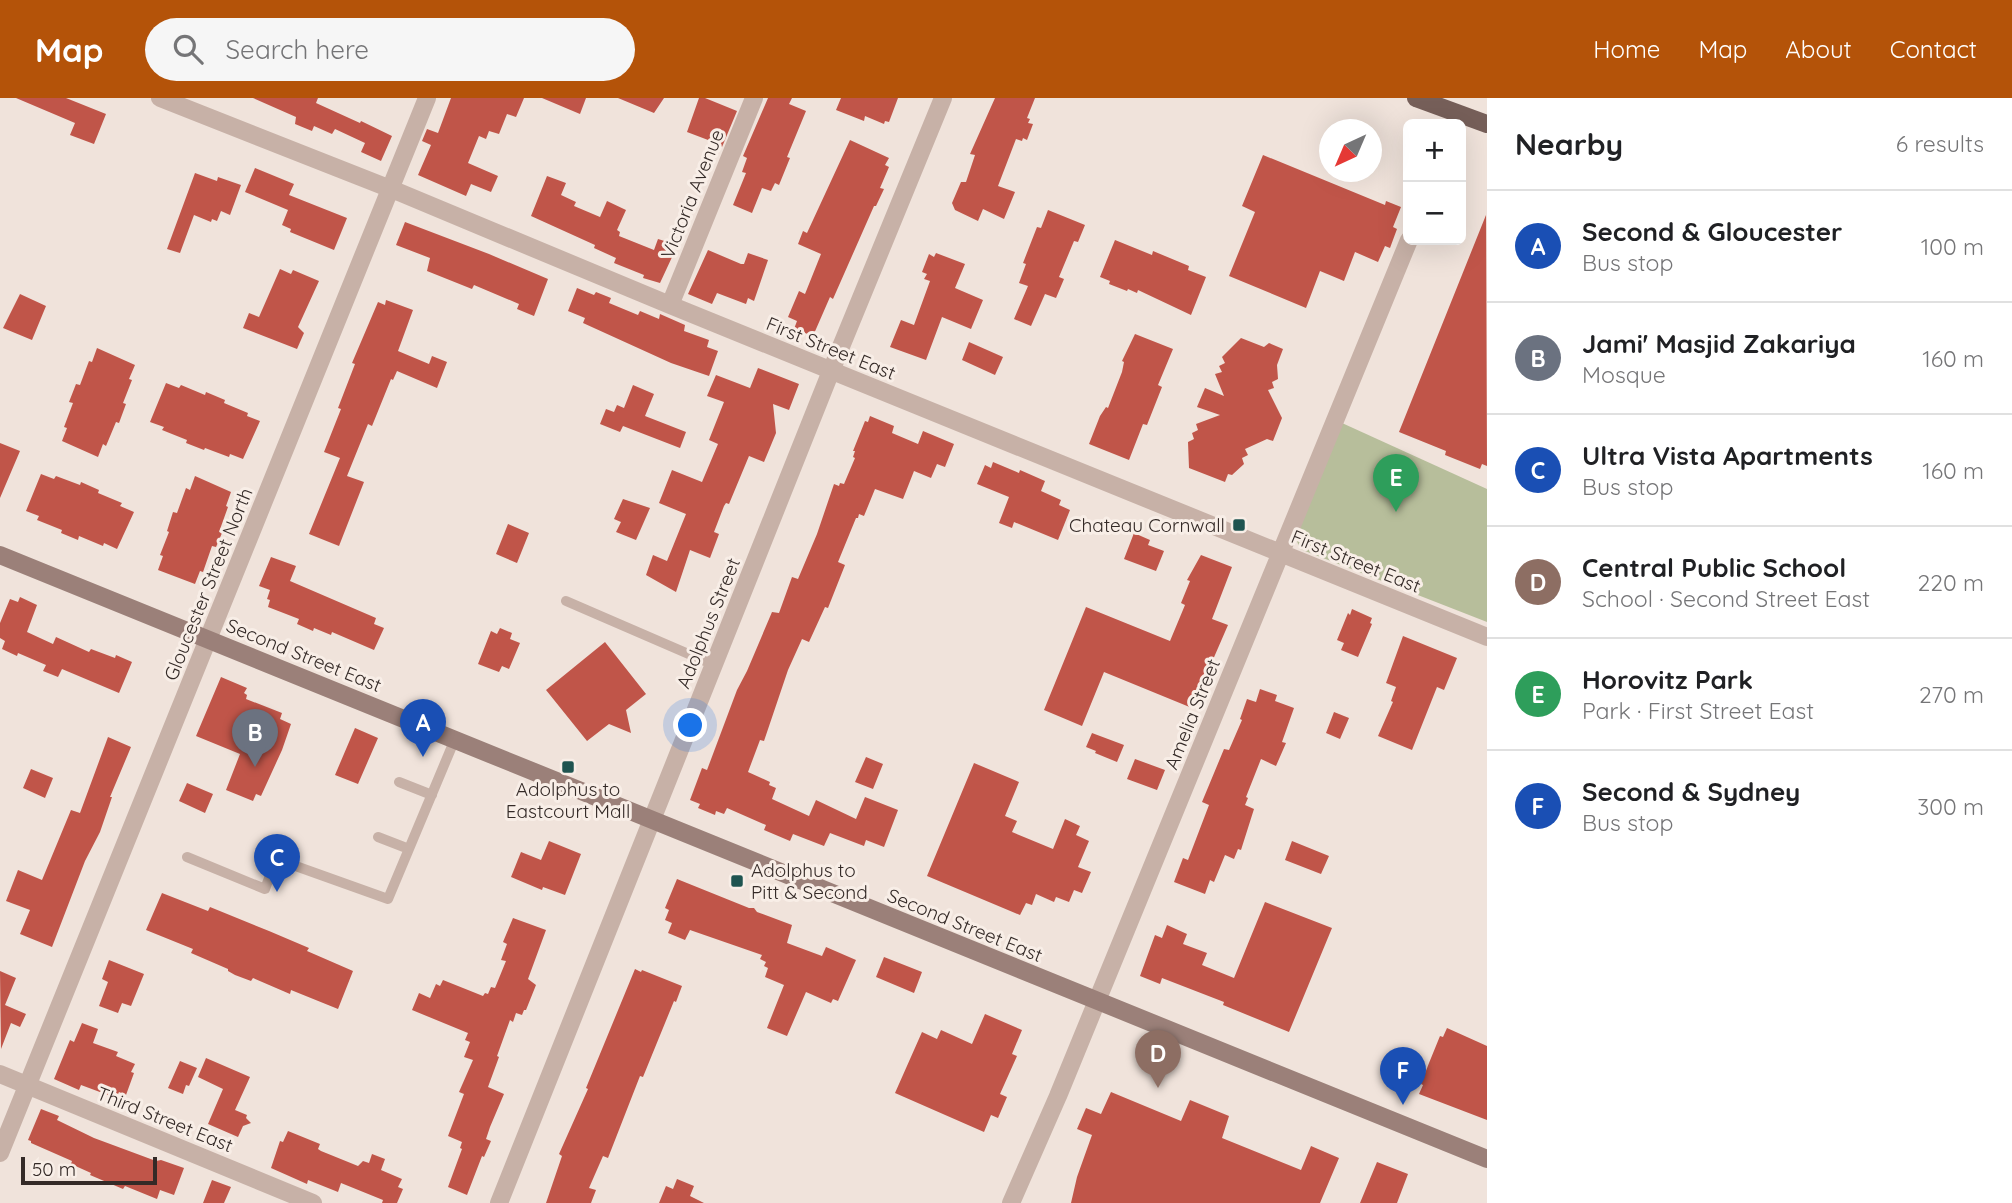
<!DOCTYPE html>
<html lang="en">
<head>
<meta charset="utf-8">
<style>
	body { margin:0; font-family:Quicksand,sans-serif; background:#f6f6f6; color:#202124 }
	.controls { position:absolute; right:21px; top:21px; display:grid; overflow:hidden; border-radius:10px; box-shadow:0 7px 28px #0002 }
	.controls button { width:63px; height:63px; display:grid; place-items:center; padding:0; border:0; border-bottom:2px solid #e0e0e0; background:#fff; color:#202124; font:35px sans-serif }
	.compass { position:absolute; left:1319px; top:21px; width:63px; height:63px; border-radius:50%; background:#fff; box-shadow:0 7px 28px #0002; rotate:224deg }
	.scale { position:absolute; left:21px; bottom:18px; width:136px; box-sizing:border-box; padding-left:7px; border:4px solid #342a27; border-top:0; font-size:19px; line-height:24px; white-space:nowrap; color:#342a27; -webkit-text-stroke:5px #f8eee7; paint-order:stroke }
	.you { position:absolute; left:691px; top:628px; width:24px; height:24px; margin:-18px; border:5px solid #fff; border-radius:50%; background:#1a73e8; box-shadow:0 0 0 10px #1a73e833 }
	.badge { display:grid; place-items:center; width:46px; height:46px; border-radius:50%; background:#b45309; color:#fff; font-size:23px; font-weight:700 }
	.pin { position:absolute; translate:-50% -58px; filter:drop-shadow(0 2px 4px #0008) }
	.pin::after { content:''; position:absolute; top:37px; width:24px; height:21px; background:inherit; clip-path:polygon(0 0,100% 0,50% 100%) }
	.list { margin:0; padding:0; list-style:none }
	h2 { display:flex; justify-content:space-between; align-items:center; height:91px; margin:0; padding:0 28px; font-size:30px }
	h2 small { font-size:23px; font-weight:400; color:#757577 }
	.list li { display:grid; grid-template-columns:46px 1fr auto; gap:21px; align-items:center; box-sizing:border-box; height:112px; padding:0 28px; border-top:2px solid #e0e0e0 }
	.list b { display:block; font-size:26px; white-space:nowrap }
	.list p { margin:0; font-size:23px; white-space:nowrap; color:#757577 }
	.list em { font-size:23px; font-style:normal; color:#757577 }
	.icon { flex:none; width:38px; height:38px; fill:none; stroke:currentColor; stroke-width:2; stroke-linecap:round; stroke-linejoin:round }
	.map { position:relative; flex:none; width:1487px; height:1105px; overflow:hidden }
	header { display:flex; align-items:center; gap:42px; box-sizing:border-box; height:98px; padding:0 35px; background:#b45309; color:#fff }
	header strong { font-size:33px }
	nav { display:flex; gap:38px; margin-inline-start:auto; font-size:24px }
	.search { width:490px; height:63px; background:#f6f6f6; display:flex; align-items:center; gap:18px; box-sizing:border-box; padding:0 24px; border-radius:38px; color:#757577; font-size:26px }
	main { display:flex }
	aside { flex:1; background:#fff }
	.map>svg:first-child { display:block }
	.green { fill:#b7be9b }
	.building { fill:#c05549 }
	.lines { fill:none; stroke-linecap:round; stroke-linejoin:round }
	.service { stroke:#c7b1a7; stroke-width:10 }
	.minor { stroke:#c7b1a7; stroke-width:18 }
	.secondary { stroke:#9b8079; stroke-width:18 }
	.primary { stroke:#765f59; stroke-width:18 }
	.poi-dot { fill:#1f5450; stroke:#f8eee7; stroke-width:2.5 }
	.labels { text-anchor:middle; stroke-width:6; stroke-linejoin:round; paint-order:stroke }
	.street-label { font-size:19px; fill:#342a27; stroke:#f8eee7 }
	.poi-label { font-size:19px; fill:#342a27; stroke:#f8eee7; text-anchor:end }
</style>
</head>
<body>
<header>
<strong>Map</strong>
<div class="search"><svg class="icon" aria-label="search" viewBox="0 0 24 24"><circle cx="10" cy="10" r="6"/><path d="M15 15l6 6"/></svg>Search here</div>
<nav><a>Home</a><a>Map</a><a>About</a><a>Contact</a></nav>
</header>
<main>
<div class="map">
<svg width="1487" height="1105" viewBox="0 0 1487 1105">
	<rect width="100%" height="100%" fill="#f0e3db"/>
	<!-- green -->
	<path class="green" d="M1342,325L1487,391V524L1300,451L1295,438Z"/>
	<!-- building -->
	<path class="building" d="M16,0H66L106,16L94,46L70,37L75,25Z
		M253,0H318L316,5L360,25L361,23L392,38L381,63L361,54L365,45L335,31L332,36L314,28L312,33L295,26L296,19Z
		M451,0H524L516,19L507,16L499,36L489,33L486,41L479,38L468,65L498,78L491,94L471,86L466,98L418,77L431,47L422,43L427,31L438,35Z
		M542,0H586L580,16Z
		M618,0H664L654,15Z
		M699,0H705L737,13L722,49L715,47L716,45L687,34Z
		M768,0H792L789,6L806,13L787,59L790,60L779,87L775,85L771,93L762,90L752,115L733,107L746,75L742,74L747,60L743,58Z
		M841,0H898L889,24L885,23L884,26L865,18L864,23L836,12Z
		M995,0H1035L1027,20L1030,21L1028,25L1033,26L1027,42L1023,40L1022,43L1016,41L998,88L1015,94L1004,121L983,111L978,123L955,112L952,105L961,84H966L975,57L970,56Z
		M850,42L889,60L885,67L889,69L880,90L884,91L876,108H874L833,201L830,199L813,238L794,231L797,223L788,219L799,193L805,196L821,156L798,146L803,133L807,135Z
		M1263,57L1385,107L1386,103L1401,109L1393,129L1397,131L1390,150L1385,148L1378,164L1355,154L1344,183L1320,173L1306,210L1229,178L1255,114L1242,108Z
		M255,70L294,86L289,97L347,120L334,152L290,134L291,131L282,127L288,112L245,94Z
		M195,75L217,83L218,79L241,87L230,117L221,113L217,123L212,121L211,124L194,117L180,155L167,151Z
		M547,78L566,85L561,97L576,104L574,108L600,119L607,103L626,112L617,132L620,134L619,138L654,152L658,141L671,145L667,155L673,157L660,185L643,180L644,177L614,165L616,160L594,150L595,147L531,118Z
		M1048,112L1085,127L1078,144L1074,143L1059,179L1064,181L1056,200L1045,196L1031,228L1014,221L1028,188L1019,185L1026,166L1023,165L1037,129L1041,130Z
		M1486,117L1487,368L1482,366L1480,371L1445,357L1446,353L1399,334Z
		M405,124L489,156L548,181L534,218L517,211L519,206L474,187L472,191L427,173L430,160L396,147Z
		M1115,142L1152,157L1153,153L1189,168L1188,172L1206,179L1191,217L1138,192L1137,195L1128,191L1127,193L1109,186L1110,183L1100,179Z
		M708,152L741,166H744L748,155L768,162L754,203L748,200L746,206L717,195L712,206L688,196Z
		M936,155L965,166L955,190L983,202L971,231L942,219L926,262L890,249L901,222L914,227L930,183L924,181L927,176L922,174L929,156L934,159Z
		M280,171L291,176L293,172L319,183L298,229L304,235L297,251L243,230L249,215L259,219Z
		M577,190L594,197L596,194L611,200L609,205L638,217L640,213L659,221L660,216L685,227L684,233L709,242L707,249L718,253L709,278L671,265L583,225L585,220L568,213Z
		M20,196L46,208L32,242L3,230Z
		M386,202L413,212L398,253L429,266L432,258L447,264L437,290L397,273L393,282L391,281L372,328L368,326L347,378L364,384L339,448L309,436L340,360L324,354L341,311L338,310L355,266L352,265L378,204L385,207Z
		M1135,236L1173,251L1158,287L1162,289L1147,327L1143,326L1129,362L1089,346L1100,318L1106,309L1108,310L1122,274L1124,264L1122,263Z
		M1241,240L1264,249L1269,245L1283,251L1277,267L1278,281L1272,284L1274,290L1268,292L1282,320L1273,343L1267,341L1245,351L1248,357L1242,360L1244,366L1232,377L1228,376L1225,384L1189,370L1188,344L1194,341L1192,335L1198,332L1196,326L1220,317L1197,309L1205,290L1224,298L1215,276L1222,274L1219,268L1225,265L1222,259Z
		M969,244L1003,259L995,277L962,262Z
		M97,250L135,267L129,281L132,282L123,305L126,306L119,325L116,324L106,348L103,346L98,359L62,343L67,330L64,329L73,305L69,304L76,286L80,287L89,263L92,264Z
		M758,270L799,286L789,312L773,306L776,335L764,364L749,358L729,406L726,405L724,408L714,434L719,436L710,460L690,452L676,494L646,477L653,457L667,463L686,416L659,405L672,372L702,384L718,346L709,342L724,304L707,298L716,277L750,290Z
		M166,285L179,290L181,287L205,297L206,294L225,302L224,305L248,315L247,318L260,323L243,361L230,356L229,359L205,350L204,352L186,345L187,342L162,332L164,329L150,324Z
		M633,287L654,296L645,318L686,334L680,350L623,328L620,334L600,326L606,311L614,314L617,307L624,310Z
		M870,318L894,328L892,335L918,346L923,333L954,346L945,369L937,366L931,380L914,373L903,401L875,391L864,418L859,416L858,420H856L838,464L845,467L828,510L825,509L809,544L802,541L788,572L764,643L760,642L748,674L770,684L769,687L776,690L772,701L809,718L816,702L856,721L865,699L898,712L884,749L866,742L864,748L830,735L824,748L793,736L790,743L764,732L766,727L727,710L724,716L716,713L715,717L698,710L700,706L690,702L702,670L707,672L737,592L747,573L772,514L779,515L792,479L798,481L817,436L834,386L839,388L840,385L844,386L855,360L853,359L855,353H853L865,323L868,324Z
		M0,345L20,353L0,400Z
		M993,364L1019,375L1020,372L1045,383L1041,393L1061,402L1059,407L1070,412L1058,442L1014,424L1012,430L999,425L1009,399L977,386L985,367L991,370Z
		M41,376L54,381L56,378L80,387L81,384L99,392L98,395L122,405L120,408L134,414L117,451L104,445L103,448L79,438L78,442L61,435L62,432L37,422L39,418L26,413Z
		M195,378L231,394L226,408L228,409L219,434L222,435L216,449L212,448L203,474L200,473L195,486L158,472L163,458L160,457L169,434L167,433L173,414L177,415L186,390L190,392Z
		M623,401L650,410L636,442L616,434L621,424L614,421Z
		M508,426L529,435L517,465L496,456Z
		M1134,435L1150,442L1148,447L1164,453L1156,473L1124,461Z
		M1201,457L1232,469L1212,521L1228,527L1192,610L1104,574L1082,628L1044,612L1086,509L1170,543L1185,507L1181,505L1190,483L1187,482Z
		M271,459L296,468L290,483L376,520L374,526L384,530L374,552L332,534L331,537L314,530L313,533L297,526L299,521L268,509L270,502L267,501L270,492L259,488Z
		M20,499L37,507L27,534L53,546L56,539L89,554L91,551L115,560L116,557L132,564L119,595L62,571L58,579L43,573L46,567L18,555L17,558L2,551L5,543L0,540V525L10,501L18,504Z
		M1352,511L1372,520L1370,525L1372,526L1358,559L1341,552L1344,545L1337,542L1348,515L1350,517Z
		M500,530L512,535L510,541L520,545L509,571L502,568L499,574L478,566L491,533L497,536Z
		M1403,538L1457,560L1444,592L1437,589L1412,652L1378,638L1393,604L1391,603L1396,589L1386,585Z
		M605,544L646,596L626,612L631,635L609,626L587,643L546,592Z
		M221,579L247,590L244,595L247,597L246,601L282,615L280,621L291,626L282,652L261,698L256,696L253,703L226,692L240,656L196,638Z
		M1260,591L1277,597L1275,603L1294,610L1282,644L1286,645L1276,668L1261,661L1246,699L1248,700L1245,707L1254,711L1241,752L1238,751L1234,761L1225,757L1214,784L1210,782L1205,796L1174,784L1183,760L1188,762L1209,707L1202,704L1224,651L1229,652L1242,622L1240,621L1247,601L1256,604Z
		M1334,614L1349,620L1340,641L1326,635Z
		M355,630L378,640L358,686L335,677Z
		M1092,635L1124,647L1117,664L1095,655L1096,653L1086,649Z
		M108,639L131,649L110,699H112L100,734L85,763L52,849L20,836L30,812L6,803L18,772L42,782L71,712L80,715Z
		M866,659L883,666L873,691L855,684Z
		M1135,661L1165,672L1157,692L1127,681Z
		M974,665L1019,684L1005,718L1017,723L1012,734L1053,751L1065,721L1080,728L1076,737L1089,743L1078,769L1091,774L1082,795L1074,792L1069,804L1056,799L1054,804L1036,796L1032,807L1026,805L1020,817L927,778Z
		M31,671L53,680L45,700L23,690Z
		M187,685L213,696L205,715L179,703Z
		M549,743L581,756L565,797L543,789L542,792L511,779L521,754L541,762Z
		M1292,743L1329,758L1321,776L1285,762Z
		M677,781L749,810H754L757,814L792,827L787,845L822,858L826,849L856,862L838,903L833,901L831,905L806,894L787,938L767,930L784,887L765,879L768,870L764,868L766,864L760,861L762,857L690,832L685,842L668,835L672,825L665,822L669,812L665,810Z
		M162,795L208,813L210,809L269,833L309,850L307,853L353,873L338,911L291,892L290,896L253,880L251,883L235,877L228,873V871L191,855L193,851L146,832Z
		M1265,804L1332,830L1289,934L1223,907L1224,904L1162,880L1160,886L1140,878L1155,837L1162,840L1167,827L1187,836L1183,846L1207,855L1202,867L1234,880Z
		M513,820L546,832L528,881L536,887L526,912H524L522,917L516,915L513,924L510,922L497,958L499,959L488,989L504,996L490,1029L486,1041L491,1043L484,1059L482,1058L467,1097L448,1089L462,1051L460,1050L462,1044L448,1038L464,996L459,994L473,962L464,959L470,944L465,942L468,935L412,912L419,895L430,900L436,886L440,888L443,882L483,898L485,895L488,896L491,889L495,890L506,863L501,862L507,846L503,844Z
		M884,859L922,874L914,895L876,879Z
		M109,862L144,876L131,908L122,905L118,915L99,908L108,884L102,881Z
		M635,871L641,874L642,872L682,888L676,904L674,903L643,979L640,978L608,1060L603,1058L589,1090L596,1092L591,1105H546L562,1058L559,1056L588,991L586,990Z
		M0,873L16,880L5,907L26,916L20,929L11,925L1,951Z
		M985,916L1022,932L1012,956L1017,958L1000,996L1007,999L998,1020L991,1017L984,1034L895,995L922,934L937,941L941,932L972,946Z
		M82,925L98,931L93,945L118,954L116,958L135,966L131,974L134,975L126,997L119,994L116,1000L81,987L79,992L54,981L70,942L74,944Z
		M1447,930L1487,948V1022L1419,996L1423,987L1421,986L1429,965L1440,938L1443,939Z
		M206,960L250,979L235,1012L247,1017L246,1020L251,1025L243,1028L238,1039L208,1026L223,991L198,979Z
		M180,963L197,970L189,988L186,987L183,996L168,990Z
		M1111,994L1181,1023L1190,1002L1229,1018L1222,1040L1301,1072L1311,1048L1339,1060L1320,1105H1071L1077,1079L1092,1037L1077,1031L1086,1010L1101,1016Z
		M41,1011L59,1018L57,1022L94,1040L156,1063L161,1062L184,1070L174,1097L160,1092L157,1101L125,1088L123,1091L90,1077L91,1075L71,1066L72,1063L31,1045V1043L28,1042Z
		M288,1033L320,1046L318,1051L321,1053L358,1068L363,1063L369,1065L372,1056L385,1061L381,1072L402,1081L398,1089L403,1091L397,1105H382L383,1102L341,1085L338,1094L308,1082L307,1086L271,1070L280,1043L283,1044Z
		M1377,1064L1408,1076L1397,1105H1360Z
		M677,1081L694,1088L690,1098L704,1105H659L666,1088L673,1091Z
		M212,1082L231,1089L224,1105H203Z"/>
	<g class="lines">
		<!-- service -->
		<path class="service" d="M566,503L714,567
			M399,684L432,697
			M378,739L409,751
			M187,759L265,791L276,761L388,801L455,641"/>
		<!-- minor -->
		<path class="minor" d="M160,0L401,95L670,207L1487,539
			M670,207L754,0
			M0,976L313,1105
			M0,1055L427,0
			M499,1105L831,273L943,0
			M1011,1105L1058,998L1409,142"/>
		<!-- secondary -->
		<path class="secondary" d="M0,457L1487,1061"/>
		<!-- primary -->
		<path class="primary" d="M1416,0L1487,26"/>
	</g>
	<!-- markers -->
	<g class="poi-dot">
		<rect x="1232" y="420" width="14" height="14" rx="3.5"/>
		<rect x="561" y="662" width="14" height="14" rx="3.5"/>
		<rect x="730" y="776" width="14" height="14" rx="3.5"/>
	</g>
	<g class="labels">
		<!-- street labels -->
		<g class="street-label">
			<text transform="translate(692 96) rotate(-68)" y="7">Victoria Avenue</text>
			<text transform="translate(831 250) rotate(22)" y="7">First Street East</text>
			<text transform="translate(1356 463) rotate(22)" y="7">First Street East</text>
			<text transform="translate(208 486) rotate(-68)" y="7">Gloucester Street North</text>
			<text transform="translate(708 525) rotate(-68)" y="7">Adolphus Street</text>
			<text transform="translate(304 557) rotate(22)" y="7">Second Street East</text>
			<text transform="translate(1192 616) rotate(-68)" y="7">Amelia Street</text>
			<text transform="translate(965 827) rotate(22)" y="7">Second Street East</text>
			<text transform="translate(165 1021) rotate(22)" y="7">Third Street East</text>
		</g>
		<!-- poi labels -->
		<g class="poi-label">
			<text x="1225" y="434">Chateau Cornwall</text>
			<text x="568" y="698" text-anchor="middle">Adolphus to<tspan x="568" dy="22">Eastcourt Mall</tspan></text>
			<text x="751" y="779" text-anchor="start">Adolphus to<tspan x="751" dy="22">Pitt &amp; Second</tspan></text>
		</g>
	</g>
</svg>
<div class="controls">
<button>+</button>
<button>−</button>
</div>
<svg class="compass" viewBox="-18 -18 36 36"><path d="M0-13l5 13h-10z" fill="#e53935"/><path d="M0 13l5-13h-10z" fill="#757577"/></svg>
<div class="scale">50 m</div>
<div class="you"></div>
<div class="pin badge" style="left:423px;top:659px;background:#1a4fb4">A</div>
<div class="pin badge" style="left:255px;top:669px;background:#6b7280">B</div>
<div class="pin badge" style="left:277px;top:794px;background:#1a4fb4">C</div>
<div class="pin badge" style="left:1158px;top:990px;background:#8d6e63">D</div>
<div class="pin badge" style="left:1396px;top:414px;background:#2e9e5b">E</div>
<div class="pin badge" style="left:1403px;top:1007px;background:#1a4fb4">F</div>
</div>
<aside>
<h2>Nearby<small>6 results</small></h2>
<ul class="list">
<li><span class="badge" style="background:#1a4fb4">A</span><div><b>Second &amp; Gloucester</b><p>Bus stop</p></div><em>100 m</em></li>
<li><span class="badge" style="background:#6b7280">B</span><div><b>Jami' Masjid Zakariya</b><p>Mosque</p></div><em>160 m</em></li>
<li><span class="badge" style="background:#1a4fb4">C</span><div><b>Ultra Vista Apartments</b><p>Bus stop</p></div><em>160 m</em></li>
<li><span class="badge" style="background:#8d6e63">D</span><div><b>Central Public School</b><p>School · Second Street East</p></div><em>220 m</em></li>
<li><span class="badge" style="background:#2e9e5b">E</span><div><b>Horovitz Park</b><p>Park · First Street East</p></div><em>270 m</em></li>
<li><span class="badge" style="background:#1a4fb4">F</span><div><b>Second &amp; Sydney</b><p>Bus stop</p></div><em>300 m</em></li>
</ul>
</aside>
</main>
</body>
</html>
